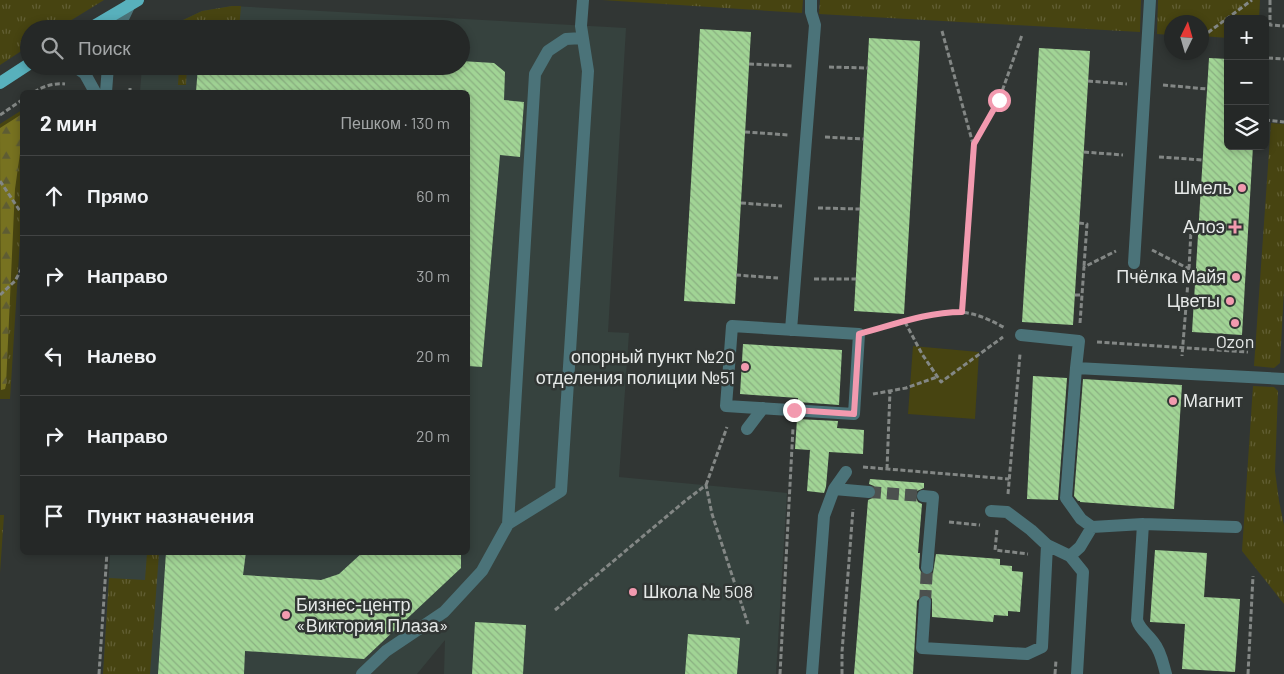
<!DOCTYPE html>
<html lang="ru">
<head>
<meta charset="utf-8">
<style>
	body { margin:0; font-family:Barlow,sans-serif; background:#313433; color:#f1f3f6 }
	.controls { position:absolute; right:15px; top:15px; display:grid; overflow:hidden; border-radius:8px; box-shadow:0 2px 8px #0003 }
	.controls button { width:45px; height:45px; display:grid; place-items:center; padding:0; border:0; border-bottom:1px solid #424444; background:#252827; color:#f1f3f6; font:25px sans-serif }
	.compass { position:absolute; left:1164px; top:15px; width:45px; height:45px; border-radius:50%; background:#252827; box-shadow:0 2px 8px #0003; rotate:5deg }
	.stop { position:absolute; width:15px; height:15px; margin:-11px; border:4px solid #f29aaf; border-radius:50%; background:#fff }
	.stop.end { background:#f29aaf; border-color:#fff; box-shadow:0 1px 5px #0008 }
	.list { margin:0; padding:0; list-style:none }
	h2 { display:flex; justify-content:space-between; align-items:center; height:65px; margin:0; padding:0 20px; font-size:21px }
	h2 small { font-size:16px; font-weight:400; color:#a3a6a7 }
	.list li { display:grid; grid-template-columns:32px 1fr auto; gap:15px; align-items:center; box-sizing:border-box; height:80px; padding:0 20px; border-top:1px solid #424444 }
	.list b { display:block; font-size:19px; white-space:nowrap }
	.list em { font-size:16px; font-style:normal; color:#a3a6a7 }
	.icon { flex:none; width:28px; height:28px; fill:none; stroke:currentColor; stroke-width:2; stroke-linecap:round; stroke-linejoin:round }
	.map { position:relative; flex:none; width:1284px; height:674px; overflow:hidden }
	.search { position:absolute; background:#252827; box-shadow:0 2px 8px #0003; left:20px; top:20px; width:450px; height:55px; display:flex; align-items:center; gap:12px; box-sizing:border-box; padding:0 18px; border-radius:28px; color:#a3a6a7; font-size:19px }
	.panel { position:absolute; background:#252827; box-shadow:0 2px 8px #0003; left:20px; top:90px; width:450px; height:465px; border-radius:8px }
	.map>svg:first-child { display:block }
	.built { fill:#36423e }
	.grass { fill:url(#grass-tufts) }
	.forest { fill:url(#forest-firs) }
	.park { fill:#474411 }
	.building { fill:url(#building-back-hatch) }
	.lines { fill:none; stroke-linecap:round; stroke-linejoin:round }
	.minor-tunnel { stroke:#4c514f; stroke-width:12; stroke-dasharray:12 6; stroke-linecap:butt }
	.path { stroke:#838785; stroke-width:3; stroke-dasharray:5 2.5; stroke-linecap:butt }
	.minor { stroke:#4b7379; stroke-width:12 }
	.major { stroke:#58b0bc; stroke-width:12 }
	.route { stroke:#f29aaf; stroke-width:6 }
	.poi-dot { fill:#f29aaf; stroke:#313634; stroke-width:2 }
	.labels { text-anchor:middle; stroke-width:5; stroke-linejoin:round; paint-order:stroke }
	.poi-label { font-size:18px; fill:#e6e9e8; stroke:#313634; text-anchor:end }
</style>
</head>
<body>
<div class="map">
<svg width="1284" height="674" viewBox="0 0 1284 674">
	<defs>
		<pattern id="grass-tufts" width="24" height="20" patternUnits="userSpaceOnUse" patternTransform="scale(1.25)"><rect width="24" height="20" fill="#474411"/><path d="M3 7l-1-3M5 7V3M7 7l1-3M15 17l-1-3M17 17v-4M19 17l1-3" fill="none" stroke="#625f34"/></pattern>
		<pattern id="forest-firs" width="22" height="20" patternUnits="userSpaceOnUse" patternTransform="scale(1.25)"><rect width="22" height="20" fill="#777220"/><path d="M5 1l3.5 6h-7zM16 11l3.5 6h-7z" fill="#5e5c33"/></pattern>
		<pattern id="building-back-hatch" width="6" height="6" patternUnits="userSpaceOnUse" patternTransform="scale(1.25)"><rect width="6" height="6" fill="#a1d495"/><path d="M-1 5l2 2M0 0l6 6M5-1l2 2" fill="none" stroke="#8ab081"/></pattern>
	</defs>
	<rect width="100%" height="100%" fill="#313634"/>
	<!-- built -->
	<path class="built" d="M232,6L626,28L608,332L629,333L619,477L787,493L776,674H444L445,640L417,674H103L110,553L468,552V92H140L142,66H461V29H164L202,11Z"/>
	<!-- grass -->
	<path class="grass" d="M0,0H104L57,29H29V46L0,65Z
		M602,0H803L802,13Z
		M820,0H1141L1140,32L819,14Z
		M1158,0H1260L1259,19H1228V38L1202,36V22H1172L1171,35L1157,34Z
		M232,6H241L239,29H164L202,11Z
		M152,66H187L186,85H178L179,68Z
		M22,110V208L10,399H0V124Z
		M1271,123L1284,124V290L1280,363L1274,368L1254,366Z
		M1253,386L1274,387L1278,391L1275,471L1279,501L1284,525V604L1242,551Z
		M0,515H4L0,573Z
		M147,553H159L150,674H103L109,578L145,580Z"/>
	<!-- forest -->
	<path class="forest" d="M22,114V139L15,189L6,385L5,389L1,390L0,128Z"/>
	<!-- park -->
	<path class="park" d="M913,346L979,352L975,419L908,414Z"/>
	<!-- building -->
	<path class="building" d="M700,29L751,32L735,304L684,301Z
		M869,38L920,41L904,314L854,311Z
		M1039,48L1090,51L1073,325L1022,322Z
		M1209,58L1228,59V146H1253L1242,335L1192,332Z
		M461,61L494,63L505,72L504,100L524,102L520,157L500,155L482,367L468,366V92H196L198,66H461Z
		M743,344L842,350L839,405L798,402V398L740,394Z
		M1033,376L1067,378L1058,500L1027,499Z
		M1083,379L1182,385L1174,509L1080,502V501H1078L1074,496Z
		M797,419L838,421L837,428L864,430L863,454L829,452L826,487L824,493L807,491L810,450L795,449Z
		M870,479L924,483V488L917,491L915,496L918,502L922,504L918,553H920L919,568L922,574L927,576L933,573L936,554L1000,559V565L1012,566V571L1023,572L1020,612L1008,611V616L994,615L993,622L932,617V599L929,595H922L917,601L913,674H854L868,500L875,497L877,492L874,486L869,484Z
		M1155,550L1207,553L1204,597L1240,599L1235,672L1182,669L1185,624L1150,622Z
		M166,552H246L243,575L321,580L339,574L363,552H461V568L364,659L245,651L244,674H158Z
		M475,622L526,625L523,674H472Z
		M688,634L740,638L737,674H685Z"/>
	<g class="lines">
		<!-- minor-tunnel -->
		<path class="minor-tunnel" d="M869,492L923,496
			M925,602L927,568"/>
		<!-- path -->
		<path class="path" d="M1270,0V25L1284,26
			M942,31L973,144L961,312
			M1202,37L1252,0
			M1268,58L1284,59
			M749,64L793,66
			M829,67L868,68
			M1088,81L1127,84
			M1163,85L1207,89
			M130,88V92
			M34,92C44,86 53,83 65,84
			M0,115L22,100
			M1265,120L1284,122
			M745,132L789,135
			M825,137L864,139
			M974,143L999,100L1022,35
			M1084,152L1123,155
			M1159,157L1203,160
			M0,181L20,211L22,212
			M741,203L782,206
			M818,208L860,209
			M1079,223L1087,224L1084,266
			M1152,250L1189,269L1182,356
			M1189,269L1191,230L1199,231
			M736,275L778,278
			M814,279H856
			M0,295L15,281L22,268
			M1075,295H1082
			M1186,301L1194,302
			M905,322L922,354L941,382L1003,337
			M1080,323L1084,267L1116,251
			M876,329C908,321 944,305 976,315C986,318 996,323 1005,328
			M1097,342L1248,352
			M873,394L906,388L937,377
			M863,467L1009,479
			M887,469L890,391
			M706,485L727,427
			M1008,494L1020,354
			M949,522L980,525
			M997,530L995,550L1028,554
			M555,610L685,501L706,485L712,514L748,624
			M99,674L107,552
			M780,674L793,428
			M842,674V652L853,509
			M1055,674L1056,660
			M1248,674L1253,576"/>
		<!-- minor -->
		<path class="minor" d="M118,29L130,4
			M74,66L85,74L95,92
			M106,92L108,66
			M1134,263L1150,0
			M732,326L859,334L854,414L726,406Z
			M791,330L815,25L811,12V0
			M1021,335L1079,341L1076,368
			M747,429L763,408
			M834,489L869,492
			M923,496L933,497L927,568
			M991,511L1007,512L1031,530L1047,545L1070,556L1083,572L1077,674
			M508,524L535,74L548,51L566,39L582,38
			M1143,524L1137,620C1140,630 1148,634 1154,643C1161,651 1163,664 1166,674
			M1236,527L1143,524L1092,527L1081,519L1066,498L1076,368L1284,379
			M1070,556L1080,547L1092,527
			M925,602L922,648L1027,654L1042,647L1047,545
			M362,674L386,651L444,612L482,571L508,524L561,491L588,71L581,26L583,0
			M812,674L824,516L834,489L846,472"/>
		<!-- major -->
		<path class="major" d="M89,29L138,0
			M0,83L29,64"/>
	</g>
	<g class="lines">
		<!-- route -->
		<path class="route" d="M794,410L854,414L859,334C893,325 926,312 962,312L974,144L999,100"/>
	</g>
	<!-- markers -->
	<g class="poi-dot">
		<circle cx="1242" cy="188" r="5"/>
		<path d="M1232.5 219.5h5v5h5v5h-5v5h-5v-5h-5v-5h5z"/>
		<circle cx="1236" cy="277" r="5"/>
		<circle cx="1230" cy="301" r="5"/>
		<circle cx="1235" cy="323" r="5"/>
		<circle cx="745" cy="367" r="5"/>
		<circle cx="1173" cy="401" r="5"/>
		<circle cx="633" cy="592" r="5"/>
		<circle cx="286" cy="615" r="5"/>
	</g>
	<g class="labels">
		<!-- poi labels -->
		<g class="poi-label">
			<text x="1232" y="194">Шмель</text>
			<text x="1225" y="233">Алоэ</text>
			<text x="1226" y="283">Пчёлка Майя</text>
			<text x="1220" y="307">Цветы</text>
			<text x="1235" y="348" text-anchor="middle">Ozon</text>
			<text x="735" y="363">опорный пункт №20<tspan x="735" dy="21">отделения полиции №51</tspan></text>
			<text x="1183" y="407" text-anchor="start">Магнит</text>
			<text x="643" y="598" text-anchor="start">Школа № 508</text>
			<text x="296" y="611" text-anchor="start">Бизнес-центр<tspan x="296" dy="21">«Виктория Плаза»</tspan></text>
		</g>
	</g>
</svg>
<div class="controls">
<button>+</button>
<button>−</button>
<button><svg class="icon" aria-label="layers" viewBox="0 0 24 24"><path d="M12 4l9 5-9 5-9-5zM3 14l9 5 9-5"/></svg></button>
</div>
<svg class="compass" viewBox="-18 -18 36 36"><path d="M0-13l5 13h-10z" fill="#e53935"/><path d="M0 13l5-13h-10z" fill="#a3a6a7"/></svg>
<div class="stop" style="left:999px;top:100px"></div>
<div class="stop end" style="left:794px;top:410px"></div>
<div class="search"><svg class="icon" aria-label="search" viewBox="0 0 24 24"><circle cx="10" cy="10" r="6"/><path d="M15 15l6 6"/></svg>Поиск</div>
<section class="panel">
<h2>2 мин<small>Пешком · 130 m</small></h2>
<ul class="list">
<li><svg class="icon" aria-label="ahead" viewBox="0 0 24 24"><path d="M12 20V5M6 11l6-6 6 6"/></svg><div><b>Прямо</b></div><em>60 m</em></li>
<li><svg class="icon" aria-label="right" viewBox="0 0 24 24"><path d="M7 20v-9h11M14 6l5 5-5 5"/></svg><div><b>Направо</b></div><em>30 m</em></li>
<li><svg class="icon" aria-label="left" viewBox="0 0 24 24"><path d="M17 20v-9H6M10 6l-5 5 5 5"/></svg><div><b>Налево</b></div><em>20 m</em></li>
<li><svg class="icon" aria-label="right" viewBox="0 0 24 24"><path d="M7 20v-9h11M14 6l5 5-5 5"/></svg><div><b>Направо</b></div><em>20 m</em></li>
<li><svg class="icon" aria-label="arrive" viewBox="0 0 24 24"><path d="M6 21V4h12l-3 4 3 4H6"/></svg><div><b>Пункт назначения</b></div></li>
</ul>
</section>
</div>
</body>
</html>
